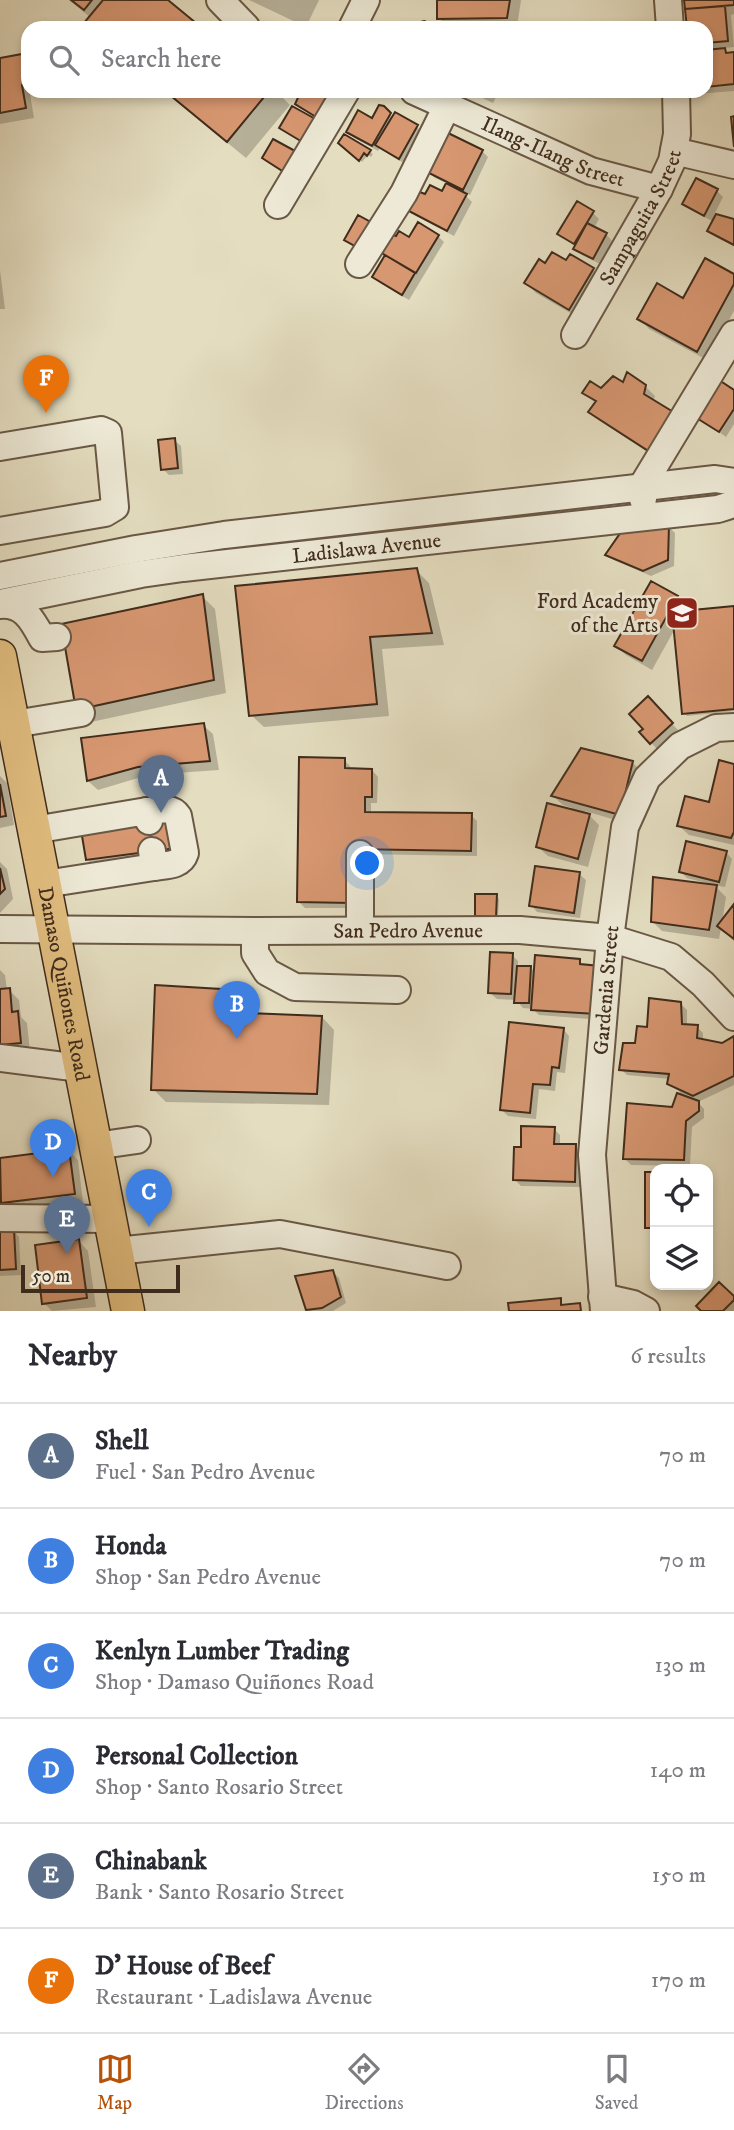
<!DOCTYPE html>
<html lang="en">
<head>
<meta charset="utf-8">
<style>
	body { margin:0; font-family:"IM FELL DW Pica",serif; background:#f2f2f3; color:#2b2b33 }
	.controls { position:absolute; right:21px; bottom:21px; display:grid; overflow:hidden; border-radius:14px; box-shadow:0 4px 10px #0003 }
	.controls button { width:63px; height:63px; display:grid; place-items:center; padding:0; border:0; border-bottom:2px solid #e1e1e2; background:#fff; color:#2b2b33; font:35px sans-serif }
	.scale { position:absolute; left:21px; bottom:18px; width:159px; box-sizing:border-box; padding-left:7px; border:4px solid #402c1c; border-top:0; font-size:19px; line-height:24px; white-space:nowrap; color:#402c1c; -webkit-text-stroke:5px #ede9d6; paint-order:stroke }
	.you { position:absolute; left:368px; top:864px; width:24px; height:24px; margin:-18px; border:5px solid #fff; border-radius:50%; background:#1a73e8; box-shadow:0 0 0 10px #1a73e833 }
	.badge { display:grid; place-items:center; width:46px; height:46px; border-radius:50%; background:#b45309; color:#fff; font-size:23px; font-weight:700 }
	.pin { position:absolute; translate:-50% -58px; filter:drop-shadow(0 2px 4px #0008) }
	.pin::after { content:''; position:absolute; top:37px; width:24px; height:21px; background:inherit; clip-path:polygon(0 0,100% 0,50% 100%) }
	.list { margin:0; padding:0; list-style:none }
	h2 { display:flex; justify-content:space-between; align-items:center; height:91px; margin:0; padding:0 28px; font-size:30px }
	h2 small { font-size:23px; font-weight:400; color:#7c7c81 }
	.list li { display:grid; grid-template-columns:46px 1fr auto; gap:21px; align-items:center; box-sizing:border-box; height:105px; padding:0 28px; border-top:2px solid #e1e1e2 }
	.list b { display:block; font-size:26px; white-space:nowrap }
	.list p { margin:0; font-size:23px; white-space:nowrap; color:#7c7c81 }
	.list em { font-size:23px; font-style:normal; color:#7c7c81 }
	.icon { flex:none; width:38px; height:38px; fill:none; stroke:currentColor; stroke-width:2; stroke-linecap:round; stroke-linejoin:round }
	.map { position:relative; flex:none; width:734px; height:1311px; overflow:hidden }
	.search { position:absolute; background:#fff; box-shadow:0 4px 10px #0003; left:21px; right:21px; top:21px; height:77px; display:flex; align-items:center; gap:18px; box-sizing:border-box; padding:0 24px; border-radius:21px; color:#7c7c81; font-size:26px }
	.sheet { height:721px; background:#fff }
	nav { display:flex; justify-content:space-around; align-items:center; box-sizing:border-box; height:98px; border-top:2px solid #e1e1e2; background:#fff; font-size:19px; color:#7c7c81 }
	nav a { display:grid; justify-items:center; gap:4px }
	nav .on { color:#b45309 }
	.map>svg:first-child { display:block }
	.shadow { fill:#0003 }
	.building { fill:#d79771; stroke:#402c1c; stroke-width:2 }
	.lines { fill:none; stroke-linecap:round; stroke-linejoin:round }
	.minor-casing { stroke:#695845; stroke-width:30 }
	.major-casing { stroke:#402c1c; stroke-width:35 }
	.minor { stroke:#ede9d6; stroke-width:26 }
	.major { stroke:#e2be80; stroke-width:32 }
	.labels { text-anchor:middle; stroke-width:6; stroke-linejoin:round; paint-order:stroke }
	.street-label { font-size:21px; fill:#402c1c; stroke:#ede9d6 }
	.poi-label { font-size:21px; fill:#402c1c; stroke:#ede9d6; text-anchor:end }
</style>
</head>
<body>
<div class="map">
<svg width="734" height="1311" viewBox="0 0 734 1311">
	<rect width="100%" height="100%" fill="#e4ddc0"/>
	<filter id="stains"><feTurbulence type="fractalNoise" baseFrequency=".00286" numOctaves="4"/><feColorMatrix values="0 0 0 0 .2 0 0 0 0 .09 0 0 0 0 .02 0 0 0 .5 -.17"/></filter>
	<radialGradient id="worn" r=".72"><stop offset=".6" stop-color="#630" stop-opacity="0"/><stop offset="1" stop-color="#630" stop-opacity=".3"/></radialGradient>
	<!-- shadow -->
	<path class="shadow" d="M69,0H165L200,28H90L91,18Z
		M249,0H319L306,27Z
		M439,0H521L517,27L448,28L439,18Z
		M686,0H734V14L731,15L734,47L723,48L729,54H734V91L696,94L693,91H706V28H689Z
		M21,56L28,63V91H35L36,94H30L34,118L0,124V60Z
		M164,91H276L290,105L246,158Z
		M467,91H499L493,103Z
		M383,108L393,118L417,127L423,133L405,164L380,148L378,151L354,138L348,131L372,120Z
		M344,136L370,152L373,154L371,157L368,155L362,162L340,143Z
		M482,151L488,157L470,195L461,191L472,202L454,236L416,216L409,210L425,196L443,194L448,184L435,178L429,172Z
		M717,191L723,197L714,215L734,221V246L716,237L709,231L714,222L691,210L684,204Z
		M592,212L599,219L594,228L606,234L612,241L600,264L582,255L575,249L576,247L559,234Z
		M438,236L444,242L409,300L380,283L374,277L386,257L380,250L410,239Z
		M567,263L593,270L602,279L579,318L536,293L526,283L546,265Z
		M0,270L5,309H0Z
		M734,276V311L707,360L649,329L640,319Z
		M645,386L655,396L653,402L660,460L600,421L591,412L596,404L585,393Z
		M734,392V424L726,437L698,417Z
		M174,440L181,446L183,474L169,475L163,469Z
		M669,527L675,533L674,566L651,576L614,560L608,554Z
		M416,570L429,583L444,645L382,649L389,716L264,727L251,715Z
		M651,583L677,598L687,607L684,613L734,608V711L687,716L684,713L676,627L652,670L626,655L616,646Z
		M202,596L215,609L226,693L91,722L78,709Z
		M648,699L678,730L657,749L641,732L645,729Z
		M203,725L213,734L219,770L148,775L98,790L88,781Z
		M344,760L350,766V770H372L378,777L377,803H371V814L471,815L477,821V856L357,854L356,908H305L298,901Z
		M633,763L642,772L629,824L585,811L599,825L588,867L548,856L538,847L571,811L572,808L563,805L553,796Z
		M734,766V845L689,835L679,826L710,804Z
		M0,776L7,783L14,825L0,828Z
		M83,832L178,850L90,862L87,860Z
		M726,852L732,859L725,887L714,885L726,897L722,923L734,906V941L721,928L719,939L662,931L652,921L710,886V884L687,878L681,872Z
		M0,862L7,869L13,899L0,913Z
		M579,874L586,880L580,918L537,912L531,905Z
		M496,896L499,899L498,919L479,918L476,916Z
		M512,955L518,961V967L531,968L536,973L579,961L585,966L602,1020L539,1015L533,1009L523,1008L516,1000L497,999L490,993Z
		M0,970L5,975L7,990H9L19,1000L21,1017L27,1023L30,1052L0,1056Z
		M220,991L233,1003V1014L322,1017L334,1030L329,1105L166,1102L153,1089Z
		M680,1003L687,1010V1026L697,1027L703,1033V1041L723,1045L734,1039V1085L698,1102L704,1109V1118L692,1127L690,1166L631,1165L625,1159L673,1109L680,1092L669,1084L670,1079L627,1075L621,1069L648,1029Z
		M563,1029L569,1036L565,1073L557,1072L555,1091L539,1089L536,1119L508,1116L501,1109Z
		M554,1129L560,1135V1145L575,1146L581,1152V1187L521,1186L515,1180L523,1149Z
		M68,1150L78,1160L83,1203L13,1212L3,1203L0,1159Z
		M646,1174H655V1233L646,1227Z
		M13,1230L19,1237L21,1275L0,1276V1231Z
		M79,1241L88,1251L96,1307L52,1311L44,1303Z
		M332,1271L339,1278L346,1303L333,1311H309L307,1309Z
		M734,1299V1311H703Z"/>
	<!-- building -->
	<path class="building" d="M71,0H92L84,10Z
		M103,0H168L202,28H88L83,24Z
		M437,0H510L507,18L437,19Z
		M684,0H734V5L685,9Z
		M725,6L728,41L706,43V28H687L685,9Z
		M424,21L441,28H409L410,25Z
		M725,48L726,53L734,52V84L706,87V50Z
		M22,54L27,84L22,85L26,108L0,113V58Z
		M165,91H269L227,142Z
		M301,91H317L335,100L321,120L295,104Z
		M379,105L384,106L391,113L372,146L346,132L358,110L372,118Z
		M292,106L319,121L304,143L279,128Z
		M395,112L418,125L399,159L375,145Z
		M734,116V147L731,117Z
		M446,132L483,150L463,190L427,172Z
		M344,134L371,150L367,156L364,153L359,161L338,143Z
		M273,139L297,152L287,174L262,158Z
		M696,178L718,189L704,216L682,204Z
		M446,183L467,194L447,231L407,210L417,191L425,194L430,185L442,191Z
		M577,201L594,211L574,244L557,234Z
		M716,214L734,219V245L707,231Z
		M358,215L376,225L362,250L344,240Z
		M418,222L439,235L416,273L378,251L391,234L396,236L399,231L409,237Z
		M587,223L607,233L593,259L573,249Z
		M552,252L566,260L570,254L594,268L569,310L524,283L539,259L545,263Z
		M385,255L415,273L402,295L372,277Z
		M705,258L734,274V284L697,352L637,319L657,283L683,298Z
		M627,372L646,385L644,394L675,413L650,452L588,412L596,401L582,393L590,381L601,388L613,376L623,382Z
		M719,380L734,390V409L719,432L695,417Z
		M175,438L178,468L161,470L158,440Z
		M718,488L719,501L689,504L688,491Z
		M669,525L668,560L643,571L605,555L621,532Z
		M417,568L432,633L370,637L377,704L249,716L235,586Z
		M651,581L678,596L642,661L614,646Z
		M203,594L214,680L76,710L61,624Z
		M734,606V709L682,714L672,612Z
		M648,696L673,723L650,744L639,732L643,729L629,714Z
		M204,723L210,761L138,767L87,781L81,738Z
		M581,748L633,761L620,815L551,796Z
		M299,757L345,758V768L372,769V797H365V812L472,813L471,851L351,849V903L297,902Z
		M719,760L734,764V832L731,838L677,826L685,796L709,802Z
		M0,784L6,816L0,817Z
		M547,803L590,814L578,859L536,847Z
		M171,817L177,848L86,860L81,830Z
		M686,841L727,851L719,882L679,872Z
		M535,866L580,872L574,913L529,906Z
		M0,868L5,889L0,894Z
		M653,877L717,885L709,930L651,922Z
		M475,894H497L496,917L475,916Z
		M734,904V939L717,926Z
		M490,952L513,953L511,994L488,993Z
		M535,955L580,959V964L600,966L596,1014L531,1010Z
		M517,966H531L529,1003H514Z
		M155,985L221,989V1012L322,1016L317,1094L151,1090Z
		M10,988L12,1012L18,1011L21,1043L0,1045V989Z
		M649,998L681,1002L682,1024L698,1025L697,1038L722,1043L734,1036V1076L693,1096L667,1084L669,1074L619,1070L623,1043H635L637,1026L647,1027Z
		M509,1022L564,1028L559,1068L552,1067L550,1085L533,1084L530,1113L500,1110Z
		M677,1093L699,1101V1111L686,1121L684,1160L623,1159L627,1103L672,1107Z
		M521,1126L555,1127L554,1144H576L575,1182L513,1180L514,1147H521Z
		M69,1149L75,1194L1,1203L0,1158Z
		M645,1172H655V1228H645Z
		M0,1229H14L16,1269L0,1270Z
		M79,1239L87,1298L42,1304L35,1245Z
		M333,1270L341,1297L322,1308L306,1310L295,1276Z
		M719,1282L734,1296V1300L723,1311H701L696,1306Z
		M561,1298V1305L580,1303L581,1311H509L508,1303Z"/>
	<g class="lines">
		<defs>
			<g id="minor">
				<path d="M220,0L246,27"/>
				<path d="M668,0L670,28"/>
				<path d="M352,28L366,0"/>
				<path id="s1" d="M414,91L591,171L659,189"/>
				<path d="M674,151L734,165"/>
				<path d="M278,205L346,91"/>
				<path d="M359,264L404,193L447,106"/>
				<path id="s2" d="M575,335L659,189L672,161L677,134L676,91"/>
				<path d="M0,447L101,430L108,433L115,507L105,513L0,531"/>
				<path d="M643,499L641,488L734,334"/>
				<path d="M0,576L136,549L224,535L715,479L734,482"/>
				<path id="s3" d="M0,603L141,574L183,568L718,509L734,504"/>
				<path d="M0,605C23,603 32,619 42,638L57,637"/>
				<path d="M14,724L81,713"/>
				<path d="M147,811C158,810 172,806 178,816L185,853C181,866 166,865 154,867"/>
				<path d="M34,830L147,811L149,821"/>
				<path d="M45,884L154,867L152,851"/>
				<path id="s4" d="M0,929L255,931L520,930L610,938L671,957L703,984L734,1017"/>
				<path d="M360,930V854"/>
				<path d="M255,931V953L267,972L295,987L397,990"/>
				<path d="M0,1058L80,1068"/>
				<path d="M95,1146L137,1140"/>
				<path d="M0,1218L109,1219"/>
				<path d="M116,1251L280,1234L447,1266"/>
				<path d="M602,1297L633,1304L646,1311"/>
				<path id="s5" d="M604,1311L592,1155L610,938L625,827L647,778L680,746L716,728L734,727"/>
			</g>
			<g id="major">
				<path id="s6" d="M0,656L128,1311"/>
			</g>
		</defs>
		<!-- minor casing -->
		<use href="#minor" class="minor-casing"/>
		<!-- major casing -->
		<use href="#major" class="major-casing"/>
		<!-- minor -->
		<use href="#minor" class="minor"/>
		<!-- major -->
		<use href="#major" class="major"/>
	</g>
	<!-- icons -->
	<defs>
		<symbol id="school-square" viewBox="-11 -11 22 22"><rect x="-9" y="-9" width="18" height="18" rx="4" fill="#8f2418" stroke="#ede9d6"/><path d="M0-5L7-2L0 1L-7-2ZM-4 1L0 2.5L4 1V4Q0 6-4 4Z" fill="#fff"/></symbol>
	</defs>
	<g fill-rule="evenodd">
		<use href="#school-square" x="663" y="594" width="38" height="38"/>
	</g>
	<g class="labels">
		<!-- street labels -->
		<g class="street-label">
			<text dy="7" stroke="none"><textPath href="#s1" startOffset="152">Ilang-Ilang Street</textPath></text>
			<text dy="7" stroke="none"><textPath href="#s2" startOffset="135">Sampaguita Street</textPath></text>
			<text dy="7" stroke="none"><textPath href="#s3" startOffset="371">Ladislawa Avenue</textPath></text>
			<text dy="7" stroke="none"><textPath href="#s4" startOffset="408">San Pedro Avenue</textPath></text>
			<text dy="7" stroke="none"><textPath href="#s6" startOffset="334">Damaso Quiñones Road</textPath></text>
			<text dy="7" stroke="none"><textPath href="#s5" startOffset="322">Gardenia Street</textPath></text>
		</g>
		<!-- poi labels -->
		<g class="poi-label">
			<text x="658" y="608">Ford Academy<tspan x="658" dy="24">of the Arts</tspan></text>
		</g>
	</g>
	<rect width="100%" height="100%" filter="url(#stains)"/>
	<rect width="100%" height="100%" fill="url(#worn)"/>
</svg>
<div class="controls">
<button><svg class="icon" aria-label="locate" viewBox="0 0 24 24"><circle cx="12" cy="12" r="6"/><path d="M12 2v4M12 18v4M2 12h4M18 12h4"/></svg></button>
<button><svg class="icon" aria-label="layers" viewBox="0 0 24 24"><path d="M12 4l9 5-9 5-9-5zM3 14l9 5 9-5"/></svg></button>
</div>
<div class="scale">50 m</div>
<div class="you"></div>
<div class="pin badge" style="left:161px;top:813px;background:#5c6f8a">A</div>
<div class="pin badge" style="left:237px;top:1039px;background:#3f7fe0">B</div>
<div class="pin badge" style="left:149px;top:1227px;background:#3f7fe0">C</div>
<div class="pin badge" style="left:53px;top:1177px;background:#3f7fe0">D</div>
<div class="pin badge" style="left:67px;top:1254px;background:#5c6f8a">E</div>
<div class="pin badge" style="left:46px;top:413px;background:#e8710a">F</div>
<div class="search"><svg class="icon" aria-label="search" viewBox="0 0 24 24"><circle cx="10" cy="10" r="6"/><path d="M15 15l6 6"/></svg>Search here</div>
</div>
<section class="sheet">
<h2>Nearby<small>6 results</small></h2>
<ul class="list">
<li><span class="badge" style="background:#5c6f8a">A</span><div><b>Shell</b><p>Fuel · San Pedro Avenue</p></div><em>70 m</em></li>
<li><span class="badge" style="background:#3f7fe0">B</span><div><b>Honda</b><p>Shop · San Pedro Avenue</p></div><em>70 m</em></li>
<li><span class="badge" style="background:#3f7fe0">C</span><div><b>Kenlyn Lumber Trading</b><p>Shop · Damaso Quiñones Road</p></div><em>130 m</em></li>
<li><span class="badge" style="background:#3f7fe0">D</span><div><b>Personal Collection</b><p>Shop · Santo Rosario Street</p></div><em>140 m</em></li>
<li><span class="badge" style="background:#5c6f8a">E</span><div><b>Chinabank</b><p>Bank · Santo Rosario Street</p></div><em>150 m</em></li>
<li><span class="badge" style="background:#e8710a">F</span><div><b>D' House of Beef</b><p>Restaurant · Ladislawa Avenue</p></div><em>170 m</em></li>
</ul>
</section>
<nav>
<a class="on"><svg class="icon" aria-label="map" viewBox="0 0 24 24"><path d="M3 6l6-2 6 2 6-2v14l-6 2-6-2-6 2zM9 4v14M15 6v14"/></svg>Map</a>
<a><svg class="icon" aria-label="directions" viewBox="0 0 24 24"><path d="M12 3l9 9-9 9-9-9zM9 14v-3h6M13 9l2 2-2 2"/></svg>Directions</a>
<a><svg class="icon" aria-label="saved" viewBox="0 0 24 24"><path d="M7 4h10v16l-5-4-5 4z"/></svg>Saved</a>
</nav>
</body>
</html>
